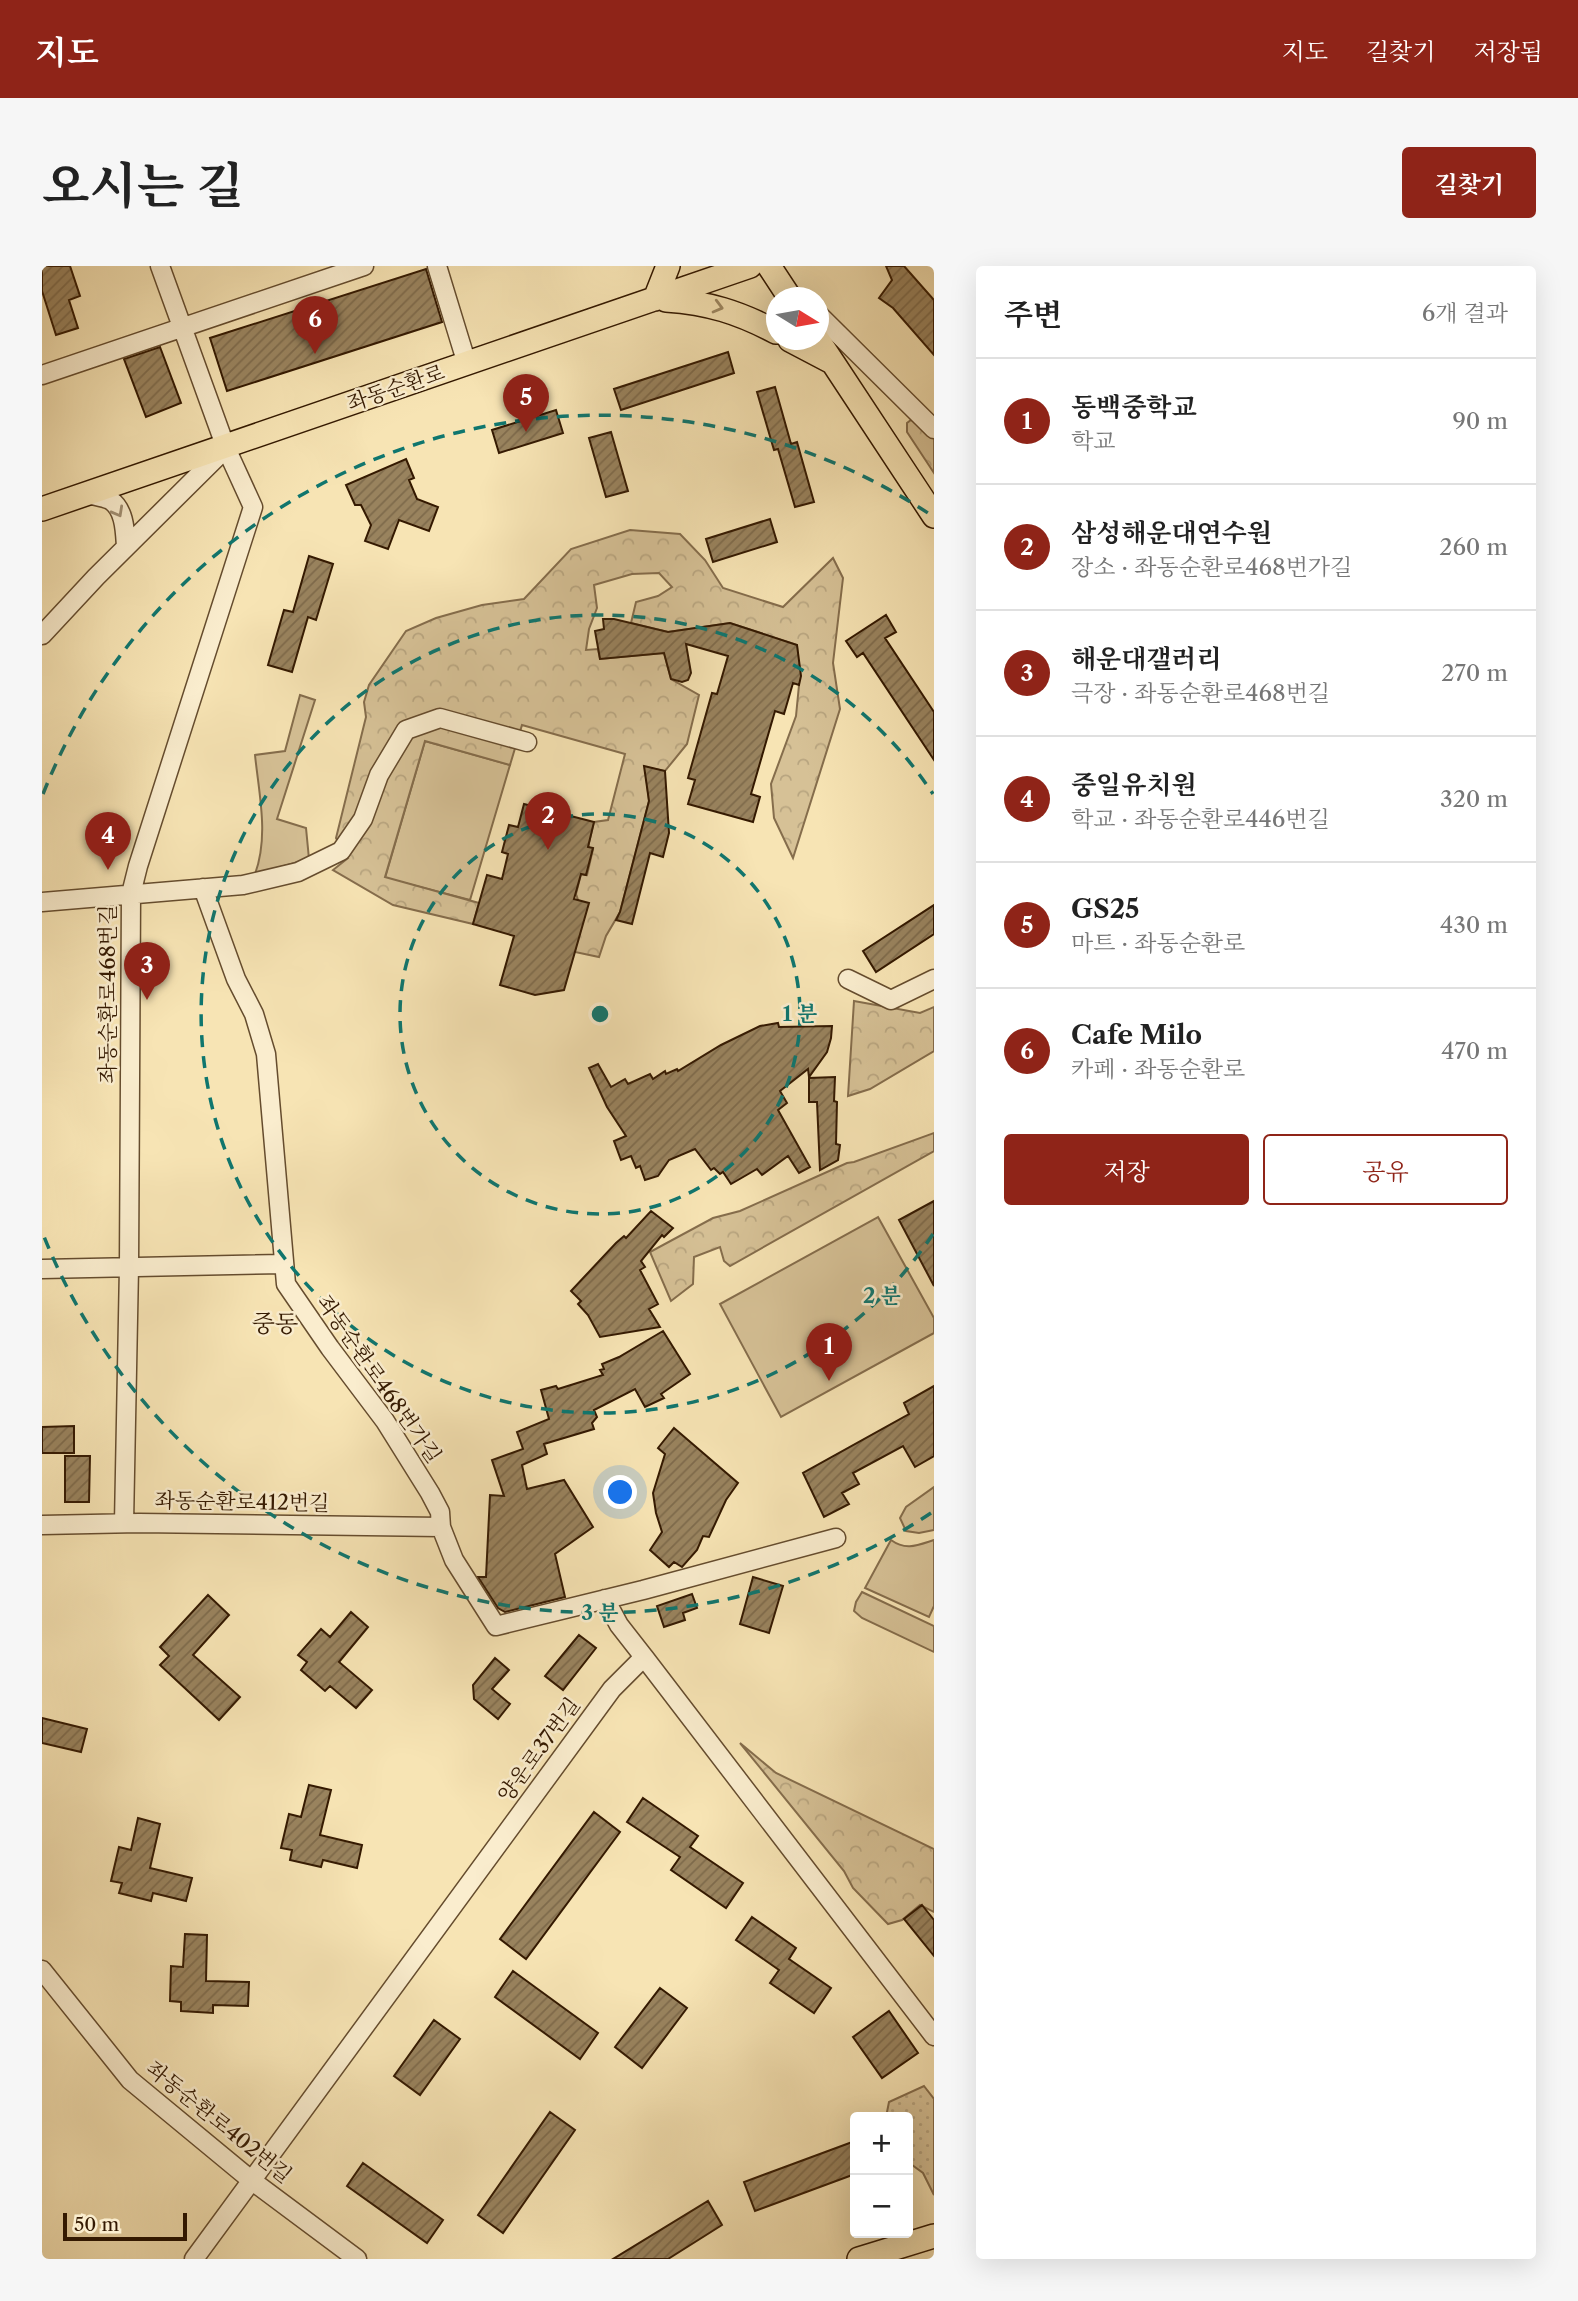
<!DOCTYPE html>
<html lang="ko">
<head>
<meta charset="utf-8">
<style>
	body { margin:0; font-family:"Libre Caslon Text","Noto Serif KR",serif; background:#f6f6f6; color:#222 }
	.controls { position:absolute; right:21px; bottom:21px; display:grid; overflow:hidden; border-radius:7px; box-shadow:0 7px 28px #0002 }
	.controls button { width:63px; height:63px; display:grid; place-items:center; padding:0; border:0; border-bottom:2px solid #e0e0e0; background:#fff; color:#222; font:35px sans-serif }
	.compass { position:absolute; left:724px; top:21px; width:63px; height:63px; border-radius:50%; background:#fff; box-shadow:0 7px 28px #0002; rotate:101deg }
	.scale { position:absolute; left:21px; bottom:18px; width:124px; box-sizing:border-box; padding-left:7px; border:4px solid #341901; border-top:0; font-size:19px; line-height:24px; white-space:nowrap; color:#341901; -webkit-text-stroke:5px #faedce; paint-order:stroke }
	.you { position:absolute; left:579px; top:1227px; width:24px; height:24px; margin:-18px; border:5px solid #fff; border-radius:50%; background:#1a73e8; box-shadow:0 0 0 10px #1a73e833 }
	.badge { display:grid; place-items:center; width:46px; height:46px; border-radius:50%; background:#8f2418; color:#fff; font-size:23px; font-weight:700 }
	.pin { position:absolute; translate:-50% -58px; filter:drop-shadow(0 2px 4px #0008) }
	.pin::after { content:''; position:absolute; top:37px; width:24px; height:21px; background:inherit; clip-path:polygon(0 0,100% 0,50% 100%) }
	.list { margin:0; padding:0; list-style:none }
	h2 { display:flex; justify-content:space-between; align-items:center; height:91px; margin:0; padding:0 28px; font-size:30px }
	h2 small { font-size:23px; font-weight:400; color:#767676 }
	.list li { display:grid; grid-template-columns:46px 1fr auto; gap:21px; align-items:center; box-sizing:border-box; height:126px; padding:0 28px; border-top:2px solid #e0e0e0 }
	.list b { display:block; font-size:26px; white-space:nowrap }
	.list p { margin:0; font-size:23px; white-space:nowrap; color:#767676 }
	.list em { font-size:23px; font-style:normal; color:#767676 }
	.actions { display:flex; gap:14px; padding:21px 28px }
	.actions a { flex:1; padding:16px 0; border:2px solid #8f2418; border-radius:7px; text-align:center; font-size:24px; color:#8f2418 }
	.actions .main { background:#8f2418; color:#fff }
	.map { position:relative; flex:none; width:892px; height:1993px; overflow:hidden; border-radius:7px }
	header { display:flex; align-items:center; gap:42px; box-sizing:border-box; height:98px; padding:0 35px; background:#8f2418; color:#fff }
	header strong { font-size:33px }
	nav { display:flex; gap:38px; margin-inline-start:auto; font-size:24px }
	.intro { display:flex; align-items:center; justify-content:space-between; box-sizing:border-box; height:168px; padding:0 42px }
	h1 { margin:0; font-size:49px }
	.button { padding:18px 32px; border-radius:7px; background:#8f2418; color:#fff; font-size:24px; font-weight:700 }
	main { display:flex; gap:42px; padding:0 42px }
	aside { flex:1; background:#fff; border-radius:7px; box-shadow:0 7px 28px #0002 }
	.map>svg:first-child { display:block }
	.grass { fill:#d6c196; stroke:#856d4c; stroke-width:2 }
	.forest { fill:url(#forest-crowns); stroke:#856d4c; stroke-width:2 }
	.park { fill:url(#park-dots); stroke:#856d4c; stroke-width:2 }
	.building { fill:url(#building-hatch); stroke:#341901; stroke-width:2 }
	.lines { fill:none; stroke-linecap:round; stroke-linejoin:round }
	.minor-casing { stroke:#654c2e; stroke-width:21 }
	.major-casing { stroke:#341901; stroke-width:26 }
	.minor { stroke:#faedce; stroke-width:18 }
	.major { stroke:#f7e4b4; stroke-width:23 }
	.oneway { stroke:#9f8963 }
	.oneway2 { stroke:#a18e72 }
	.ring { fill:none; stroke:#0f766e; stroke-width:3.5; stroke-dasharray:12 9 }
	.labels { text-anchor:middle; stroke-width:5; stroke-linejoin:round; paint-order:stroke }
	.street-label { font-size:21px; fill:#341901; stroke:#faedce }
	.quarter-label { font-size:24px; fill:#341901; stroke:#faedce }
	.centre { fill:#0f766e; stroke:#faedce; stroke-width:3.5 }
	.ring-label { font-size:21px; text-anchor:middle; font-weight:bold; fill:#0f766e; stroke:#faedce; stroke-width:5; stroke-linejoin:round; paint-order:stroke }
</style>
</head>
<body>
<header>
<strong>지도</strong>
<nav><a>지도</a><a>길찾기</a><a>저장됨</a></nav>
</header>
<div class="intro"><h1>오시는 길</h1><a class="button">길찾기</a></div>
<main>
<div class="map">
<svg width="892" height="1993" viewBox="0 0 892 1993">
	<defs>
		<pattern id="forest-crowns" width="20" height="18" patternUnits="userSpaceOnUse" patternTransform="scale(1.75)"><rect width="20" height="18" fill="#d6c196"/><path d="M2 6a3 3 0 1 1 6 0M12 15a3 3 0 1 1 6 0" fill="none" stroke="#b8a580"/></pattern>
		<pattern id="park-dots" width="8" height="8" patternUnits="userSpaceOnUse" patternTransform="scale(1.75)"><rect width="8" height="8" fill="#d6c196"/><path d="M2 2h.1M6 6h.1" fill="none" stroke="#b8a580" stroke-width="1.8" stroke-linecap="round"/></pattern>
		<pattern id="building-hatch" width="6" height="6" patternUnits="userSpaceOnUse" patternTransform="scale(1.75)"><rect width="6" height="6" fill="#99835e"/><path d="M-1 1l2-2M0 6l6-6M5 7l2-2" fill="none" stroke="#7e6a4b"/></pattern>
	</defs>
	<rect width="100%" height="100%" fill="#f7e4b4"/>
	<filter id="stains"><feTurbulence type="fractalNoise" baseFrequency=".00286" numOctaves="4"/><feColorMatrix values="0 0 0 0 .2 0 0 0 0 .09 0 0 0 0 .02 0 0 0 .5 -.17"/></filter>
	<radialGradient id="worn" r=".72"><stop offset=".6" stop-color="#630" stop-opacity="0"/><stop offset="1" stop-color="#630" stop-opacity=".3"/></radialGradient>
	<!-- grass -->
	<path class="grass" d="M258,429L273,434L235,553L264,562L267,593L213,608C227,570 217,528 213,489L243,485Z
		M383,475L468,499L428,634L343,612Z
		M836,951L892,1052V1067L739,1151L678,1038Z
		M892,1221V1264L877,1267L864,1265L858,1252L864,1241Z
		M849,1274C864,1285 876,1279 892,1274V1340L887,1351L823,1322Z
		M820,1326L892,1360V1386L820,1352L812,1345L814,1336Z"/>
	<!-- forest -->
	<path class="forest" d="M869,154L877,157L892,173V207L865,166V157Z
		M588,264L638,268L663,294L681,322L741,341L791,292L801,312L791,397L798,443L751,592L732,552L729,518L754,450L757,419L755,379L688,357L626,366L589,357L594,336L616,330L630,321L617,307L590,308L552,319L555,342L547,363L544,384L556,383L558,393L622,387L629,413L657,429L645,478L623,505L603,501L607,535L578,646L564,670L557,691L533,686L536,634L534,628L539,608L545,609L551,583L546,581L552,556L566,554L583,488L480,459L468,499L383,475L343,611L437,637L431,658L351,639L291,604L306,592L294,572L324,451L322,436L327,419L364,365L394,352L440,339L482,333L529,283Z
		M812,735L878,747L892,741V785L828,823L806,830Z
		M892,867V885L688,1000L682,995L678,981L652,991L651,1018L629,1035L608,986L671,952L698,945L805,897L812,896Z
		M698,1477L734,1507L892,1583V1646L878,1639L860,1654L846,1658L811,1622L802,1605Z"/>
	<!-- park -->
	<path class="park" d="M882,1820L892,1833V1929L881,1907L866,1896V1851H844L847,1836Z"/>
	<!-- building -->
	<path class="building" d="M0,0H28L38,30L27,34L36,62L14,69L0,25Z
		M844,0H862L892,34V89L851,42L837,32L850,14Z
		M384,3L400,56L185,125L168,72Z
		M118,81L139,137L104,151L82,93Z
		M686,86L692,107L579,144L572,123Z
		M733,121L749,178L755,176L772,236L753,241L736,183L732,184L715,126Z
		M514,144L521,167L457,187L450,164Z
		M569,166L586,225L564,231L547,172Z
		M364,193L372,212L367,214L375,233L396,241L387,265L357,254L346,283L323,275L329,259L319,239H313L304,219Z
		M728,253L735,276L671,296L664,273Z
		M267,290L291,298L274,354L266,351L250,406L226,399L242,344L251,346Z
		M844,349L854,366L843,372L892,446V494L821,387L815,391L804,375Z
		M561,353H572L626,366L688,357L755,379L759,410L757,419L751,417L742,448L733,445L709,528L718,531L711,556L646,538L653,514L646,512L670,427L675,428L686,390L644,378L649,407L646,414L640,416L629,413L622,387L558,393L553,365L562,363Z
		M602,500L623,505L627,567L621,591L608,587L590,658L574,654L578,646L607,535Z
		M482,538L552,556L546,581L551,582L544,609L539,608L532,633L547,637L522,724L493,729L458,719L472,670L431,658L445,609L460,613L466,588L460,586L467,559L476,561Z
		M892,639V668L834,706L821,685Z
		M736,757L737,761L790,760L789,772L785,786L767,811L766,803L738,825L745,837L736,844L768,901L757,907L746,890L720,909L715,903L689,918L681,906L678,908L672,902L669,904L653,883L627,894L616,910L603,914L598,900L594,902L589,890L579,894L572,875L584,870L565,841L547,802L556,798L569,821L583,813L586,818L608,808L611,813L623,805L624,808L635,803L636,805L679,779L718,760Z
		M793,811L792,835L795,836L794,878L798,879L796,894L778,904L775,836H767V812Z
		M892,935V1020L857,954Z
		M609,945L631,962L622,971L620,969L599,995L603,1001L598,1004L616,1038L607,1043L618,1061L558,1071L546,1049L536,1038L539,1035L529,1025L574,977L582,970L584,972Z
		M621,1065L648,1108L619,1128L622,1132L603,1141L593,1123L552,1144L555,1151L550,1157L552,1163L502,1178L505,1188L480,1199L485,1223L522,1214L551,1261L513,1288L523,1331L463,1346L456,1342L436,1311H444L448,1229L462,1230L450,1194L481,1183L475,1166L507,1153L499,1124L514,1120L516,1123L561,1109L558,1104L562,1103L560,1098L577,1091Z
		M892,1120V1190L873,1201L861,1180L811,1207L817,1218L800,1227L807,1238L782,1251L761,1207L867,1148L862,1137Z
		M32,1160V1187H0V1161Z
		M632,1162L696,1217L684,1234L667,1271L661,1270L655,1284L640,1301L632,1296L627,1301L608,1284L620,1266L614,1247L611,1227L623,1188L616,1182Z
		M23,1190H48L47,1236H23Z
		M711,1311L741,1320L727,1367L698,1358Z
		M650,1328L655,1342L641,1347L643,1354L622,1361L615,1340Z
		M166,1329L187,1349L151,1389L198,1431L177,1454L118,1399L127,1390L118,1381Z
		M309,1346L326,1361L297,1396L330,1424L314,1442L288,1420L283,1425L259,1404L265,1396L256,1389L279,1363L288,1371Z
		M537,1369L554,1382L521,1424L503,1410Z
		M453,1392L467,1404L450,1423L468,1438L456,1453L432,1433L431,1419Z
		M0,1452L45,1463L39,1486L0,1477Z
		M267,1519L289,1524L278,1569L320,1579L315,1602L281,1594L279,1601L248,1594L250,1584L239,1582L247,1548L259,1551Z
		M601,1532L656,1570L648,1581L701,1617L684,1642L629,1604L638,1591L585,1556Z
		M552,1546L578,1566L484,1693L458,1673Z
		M96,1552L118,1558L108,1602L150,1612L144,1635L111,1627L109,1635L77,1627L80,1617L69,1615L77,1581L89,1584Z
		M880,1639L892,1654V1690L862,1653Z
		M710,1651L754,1682L747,1693L789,1722L772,1747L728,1717L737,1704L694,1674Z
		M143,1668L165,1669L164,1715L207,1716L206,1740L171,1739V1747L139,1745V1736L128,1735L129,1700L141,1701Z
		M471,1705L556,1767L538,1793L453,1731Z
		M618,1722L645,1742L600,1802L573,1781Z
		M847,1745L876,1787L840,1812L811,1771Z
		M392,1754L418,1773L378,1829L352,1810Z
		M508,1846L533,1864L461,1967L436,1949Z
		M813,1875V1908L713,1945L702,1916Z
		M321,1897L401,1954L385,1977L305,1920Z
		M666,1935L680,1959L626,1993H571Z"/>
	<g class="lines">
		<defs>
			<path id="minor" d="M395,0L425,98
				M776,48L892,163
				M0,109L322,0
				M46,228C53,230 62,231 68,234C83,243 83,266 84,281
				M0,369L54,311L184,182
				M161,622L194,713L212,748L224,788L244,1018L288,1082L343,1155L388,1227L398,1246L399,1261L412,1294L454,1360L601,1324L794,1272
				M0,636L201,619L256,606L299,585L321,553L337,509L364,464L398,452L485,476
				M806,713L849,734L892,713
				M0,1003L242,998
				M82,1257L87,1001L89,628L96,600L211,241L184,182L118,0
				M0,1259L97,1257L399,1261
				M563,1333L577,1359L602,1391
				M0,1704L88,1814L209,1914L315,1993
				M152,1993L570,1423L602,1391L892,1770"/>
			<path id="major" d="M727,0L748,32
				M613,33L626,0
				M624,34C667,37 696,46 734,66
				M748,74L788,95
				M776,74L892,250
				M0,243L708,0
				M817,1993L892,1970"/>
		</defs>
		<!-- minor casing -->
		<use href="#minor" class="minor-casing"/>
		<!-- major casing -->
		<use href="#major" class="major-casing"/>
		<!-- minor -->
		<use href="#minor" class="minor"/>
		<!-- major -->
		<use href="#major" class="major"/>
	</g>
	<!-- one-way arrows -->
	<defs><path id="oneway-chevron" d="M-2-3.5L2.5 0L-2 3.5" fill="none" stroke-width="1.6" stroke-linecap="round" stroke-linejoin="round" transform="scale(1.75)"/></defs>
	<use class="oneway" href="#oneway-chevron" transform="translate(676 41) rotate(15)"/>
	<use class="oneway2" href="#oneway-chevron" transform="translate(76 246) rotate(61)"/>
	<!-- distance rings -->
	<g class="ring">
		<circle cx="558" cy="748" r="200"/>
		<path d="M891 968A399 399 0 1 1 891 528"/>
		<path d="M889 1247A599 599 0 0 1 1 968M1 528A599 599 0 0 1 889 249"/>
	</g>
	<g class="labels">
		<!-- street labels -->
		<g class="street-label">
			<text transform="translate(354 122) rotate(-19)" y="7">좌동순환로</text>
			<text transform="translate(66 728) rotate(-90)" y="7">좌동순환로468번길</text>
			<text transform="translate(337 1113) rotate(55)" y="7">좌동순환로468번가길</text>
			<text transform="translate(200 1236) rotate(1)" y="7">좌동순환로412번길</text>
			<text transform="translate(497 1484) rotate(-54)" y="7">양운로37번길</text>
			<text transform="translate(177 1856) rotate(39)" y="7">좌동순환로402번길</text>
		</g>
		<!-- quarter labels -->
		<g class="quarter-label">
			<text x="233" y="1066">중동</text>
		</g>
	</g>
	<circle cx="558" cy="748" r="10" class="centre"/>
	<g class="ring-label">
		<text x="758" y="755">1 분</text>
		<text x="840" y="1037">2 분</text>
		<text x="558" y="1354">3 분</text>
	</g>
	<rect width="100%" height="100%" filter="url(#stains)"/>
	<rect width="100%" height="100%" fill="url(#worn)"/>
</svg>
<div class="controls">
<button>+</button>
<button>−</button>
</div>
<svg class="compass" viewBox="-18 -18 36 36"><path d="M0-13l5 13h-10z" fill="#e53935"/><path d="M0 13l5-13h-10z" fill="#767676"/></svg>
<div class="scale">50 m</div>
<div class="you"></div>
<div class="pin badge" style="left:787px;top:1115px">1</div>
<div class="pin badge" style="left:506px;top:584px">2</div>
<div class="pin badge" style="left:105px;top:734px">3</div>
<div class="pin badge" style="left:66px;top:604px">4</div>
<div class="pin badge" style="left:484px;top:166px">5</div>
<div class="pin badge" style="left:273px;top:88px">6</div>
</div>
<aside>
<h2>주변<small>6개 결과</small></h2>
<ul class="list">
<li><span class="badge">1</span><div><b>동백중학교</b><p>학교</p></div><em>90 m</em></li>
<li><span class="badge">2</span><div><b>삼성해운대연수원</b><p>장소 · 좌동순환로468번가길</p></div><em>260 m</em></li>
<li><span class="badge">3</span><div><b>해운대갤러리</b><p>극장 · 좌동순환로468번길</p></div><em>270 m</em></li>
<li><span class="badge">4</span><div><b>중일유치원</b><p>학교 · 좌동순환로446번길</p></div><em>320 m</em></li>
<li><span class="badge">5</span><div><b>GS25</b><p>마트 · 좌동순환로</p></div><em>430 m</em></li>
<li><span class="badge">6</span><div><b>Cafe Milo</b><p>카페 · 좌동순환로</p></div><em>470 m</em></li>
</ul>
<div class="actions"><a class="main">저장</a><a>공유</a></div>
</aside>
</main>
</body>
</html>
